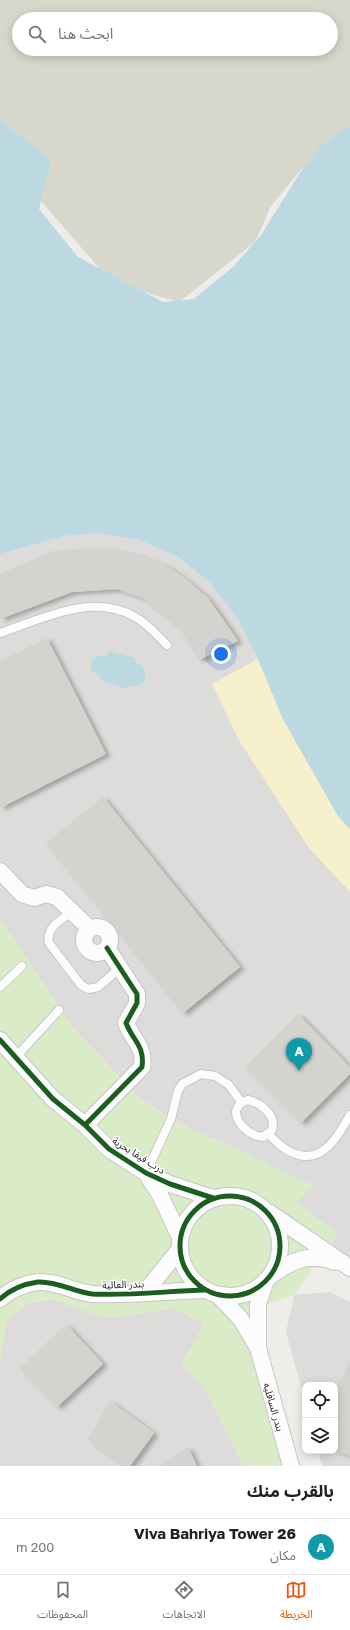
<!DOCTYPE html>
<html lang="ar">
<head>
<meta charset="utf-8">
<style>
	body { margin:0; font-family:"Golos Text","Noto Sans Arabic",sans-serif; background:#f2f2f2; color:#202124; direction:rtl }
	.controls { position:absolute; right:12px; bottom:12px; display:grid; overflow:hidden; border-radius:8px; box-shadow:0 2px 10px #0003 }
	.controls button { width:36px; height:36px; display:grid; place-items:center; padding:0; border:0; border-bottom:1px solid #e0e0e0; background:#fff; color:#202124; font:20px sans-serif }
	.you { position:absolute; left:221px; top:654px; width:14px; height:14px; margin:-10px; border:3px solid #fff; border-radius:50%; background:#1a73e8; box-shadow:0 0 0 6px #1a73e833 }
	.badge { display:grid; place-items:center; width:26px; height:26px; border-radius:50%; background:#ea580c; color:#fff; font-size:13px; font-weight:700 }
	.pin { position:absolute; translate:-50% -33px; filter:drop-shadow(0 1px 2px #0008) }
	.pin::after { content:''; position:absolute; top:21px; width:14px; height:12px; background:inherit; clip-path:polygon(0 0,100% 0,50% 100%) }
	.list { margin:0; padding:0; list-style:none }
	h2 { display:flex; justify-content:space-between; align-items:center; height:52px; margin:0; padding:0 16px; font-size:17px }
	h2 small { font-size:13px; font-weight:400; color:#757577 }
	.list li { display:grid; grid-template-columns:26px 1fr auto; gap:12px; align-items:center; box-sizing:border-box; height:56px; padding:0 16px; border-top:1px solid #e0e0e0 }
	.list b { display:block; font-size:15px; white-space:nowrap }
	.list p { margin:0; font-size:13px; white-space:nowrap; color:#757577 }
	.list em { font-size:13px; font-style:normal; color:#757577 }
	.icon { flex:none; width:22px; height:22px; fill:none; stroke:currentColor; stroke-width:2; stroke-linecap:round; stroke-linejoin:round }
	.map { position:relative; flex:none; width:350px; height:1466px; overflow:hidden; direction:ltr }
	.search { position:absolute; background:#fff; box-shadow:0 2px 10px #0003; left:12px; right:12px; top:12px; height:44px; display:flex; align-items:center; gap:10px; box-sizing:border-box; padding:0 14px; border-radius:22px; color:#757577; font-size:15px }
	.sheet { height:108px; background:#fff }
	nav { display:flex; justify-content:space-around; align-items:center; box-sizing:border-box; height:56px; border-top:1px solid #e0e0e0; background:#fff; font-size:11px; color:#757577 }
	nav a { display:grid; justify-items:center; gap:2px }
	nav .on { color:#ea580c }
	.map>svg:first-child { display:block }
	.residential { fill:#dddcda }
	.construction { fill:#d7d8cb; fill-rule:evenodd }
	.grass { fill:#daecc7 }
	.sand { fill:#f7f0cd }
	.water { fill:#bcd9e2 }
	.building { fill:#d5d3d0; filter:url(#shadow) }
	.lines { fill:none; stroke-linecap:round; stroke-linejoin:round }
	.service-casing { stroke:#c7c6c5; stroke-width:10 }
	.minor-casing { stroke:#c7c6c5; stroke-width:18 }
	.service { stroke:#fcfcfc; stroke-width:8 }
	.minor { stroke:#fcfcfc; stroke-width:16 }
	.cycleway-casing { stroke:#fff; stroke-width:8 }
	.cycleway { stroke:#1b5e20; stroke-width:5 }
	.labels { text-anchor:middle; stroke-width:3; stroke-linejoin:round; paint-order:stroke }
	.street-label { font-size:10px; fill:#202020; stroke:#fff }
</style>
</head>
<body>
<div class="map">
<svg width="350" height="1466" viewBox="0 0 350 1466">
	<defs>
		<filter id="shadow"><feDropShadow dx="4.5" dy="2.5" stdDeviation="2" flood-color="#0004"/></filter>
	</defs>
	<rect width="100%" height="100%" fill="#eeede9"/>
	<!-- residential -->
	<path class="residential" d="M98,533L139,540L175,556L209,582L236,616L338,816L350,829V1267L330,1246L337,1233L296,1202L313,1186L240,1150L192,1130L140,1099L71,1025L0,918V554L64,536Z
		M330,1292L350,1302V1466H322L318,1451H335V1385H305V1402L286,1332L294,1295Z
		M50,1299L72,1305L98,1316L119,1317L174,1308L204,1324L182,1364L203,1385L244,1466H0V1361L6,1322L26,1304Z"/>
	<!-- construction -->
	<path class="construction" d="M0,0H350V128L313,155L271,206L255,242L179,302L112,283L41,201L51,161L0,122ZM19,19H331V49H19Z"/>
	<!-- grass -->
	<path class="grass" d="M0,918L71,1025L140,1099L192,1130L240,1150L313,1186L297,1202L337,1233L294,1295L233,1315L247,1340L282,1466H244L203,1385L182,1364L204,1324L174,1308L119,1317L98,1316L48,1298L26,1304L6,1322L0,1361Z"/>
	<!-- sand -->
	<path class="sand" d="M258,659L283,719L338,816L350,829V892L309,848L240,742L212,684Z"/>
	<!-- water -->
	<path class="water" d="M0,119L51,161L39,209L78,257L163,302L194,299L233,267L261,235L305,165L318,149L336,134L350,126V829L338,816L283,719L258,659L236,616L209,582L176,556L139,540L98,533L64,536L0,554Z
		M108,651L135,658L134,661L141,665L146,672L144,682L137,686H129L128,689L100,680L101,677L91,670L92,660L97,656H107Z"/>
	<!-- building -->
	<path class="building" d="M107,548L139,556L167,566L187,580L208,598L238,641L199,660L179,626L143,598L117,589L72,592L0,619V574L53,551Z
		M47,638L106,754L0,808V661Z
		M103,797L240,967L183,1013L46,843Z
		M298,1014L350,1067V1074L301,1123L245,1067Z
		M66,1324L103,1364L57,1407L20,1368Z
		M350,1361V1456L335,1450V1391Z
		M110,1401L154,1433L130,1466H124L88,1439Z
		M188,1447L197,1466H158Z"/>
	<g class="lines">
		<defs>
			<path id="service" d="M0,633C42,619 93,592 135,617C148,624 157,635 167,645
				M72,912C61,920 46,927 49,943L81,985L88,989L98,987L120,968
				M0,987L22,966
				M15,1058L59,1010
				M248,1100C261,1103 277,1116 272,1130L263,1137C244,1136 222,1108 248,1100Z
				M268,1134C274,1139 280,1146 287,1150C320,1169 336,1139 350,1115
				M146,1173L171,1119L178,1091L182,1084L201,1074L215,1076L229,1085L242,1103"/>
			<path id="minor" d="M0,871L22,894L34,898L46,894L57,897L89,928
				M84 940a13 13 0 1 1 26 0a13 13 0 1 1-26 0Z
				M0,1040L53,1099L85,1125L109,1149L146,1173L170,1184L213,1198
				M85,1125L142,1067C145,1046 133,1041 126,1023L137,1003V994L107,948
				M146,1173L160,1195L180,1237
				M180 1246a50 50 0 1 1 100 0a50 50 0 1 1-100 0Z
				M270,1213L350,1268
				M272,1275C294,1259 309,1253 335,1262
				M145,1292L179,1250
				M218,1295L240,1318L258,1348L291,1466
				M0,1299C11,1289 23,1284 38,1282C57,1281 74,1292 92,1294C129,1296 168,1291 205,1290
				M258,1344V1304L266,1280"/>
		</defs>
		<!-- service casing -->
		<use href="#service" class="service-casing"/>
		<!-- minor casing -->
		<use href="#minor" class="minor-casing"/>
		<!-- service -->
		<use href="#service" class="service"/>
		<!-- minor -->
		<use href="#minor" class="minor"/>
		<defs>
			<path id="cycleway" d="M0,1040L53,1099L85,1125L109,1149L146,1173L170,1184L213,1198
				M85,1125L142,1067C145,1046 133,1041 126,1023L137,1003V994L107,948
				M180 1246a50 50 0 1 1 100 0a50 50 0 1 1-100 0Z
				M0,1299C11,1289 23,1284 38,1282C57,1281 74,1292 92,1294C129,1296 168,1291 205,1290"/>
		</defs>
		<!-- cycleway casing -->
		<use href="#cycleway" class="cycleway-casing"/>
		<!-- cycleway -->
		<use href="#cycleway" class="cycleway"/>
	</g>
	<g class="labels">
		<!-- street labels -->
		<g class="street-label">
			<text transform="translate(139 1155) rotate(32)" y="4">درب فيفا بحرية</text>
			<text transform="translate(123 1284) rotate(-2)" y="4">بندر العالية</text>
			<text transform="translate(274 1407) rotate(74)" y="4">بندر السافليه</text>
		</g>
	</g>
</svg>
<div class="controls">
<button><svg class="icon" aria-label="locate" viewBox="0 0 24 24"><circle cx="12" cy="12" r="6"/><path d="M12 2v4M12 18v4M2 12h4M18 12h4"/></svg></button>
<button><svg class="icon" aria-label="layers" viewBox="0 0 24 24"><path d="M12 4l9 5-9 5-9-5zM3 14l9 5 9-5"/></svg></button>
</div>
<div class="you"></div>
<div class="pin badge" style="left:299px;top:1071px;background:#0f9aa8">A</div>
<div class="search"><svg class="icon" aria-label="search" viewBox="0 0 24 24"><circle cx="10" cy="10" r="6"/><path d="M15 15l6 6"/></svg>ابحث هنا</div>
</div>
<section class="sheet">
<h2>بالقرب منك<small></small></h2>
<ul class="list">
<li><span class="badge" style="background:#0f9aa8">A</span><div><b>Viva Bahriya Tower 26</b><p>مكان</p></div><em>200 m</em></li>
</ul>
</section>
<nav>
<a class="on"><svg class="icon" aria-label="map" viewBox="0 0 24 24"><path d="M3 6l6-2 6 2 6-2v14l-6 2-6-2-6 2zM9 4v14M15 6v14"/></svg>الخريطة</a>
<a><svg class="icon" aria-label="directions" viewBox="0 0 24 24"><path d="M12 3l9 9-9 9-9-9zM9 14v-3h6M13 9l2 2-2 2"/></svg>الاتجاهات</a>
<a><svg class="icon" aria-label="saved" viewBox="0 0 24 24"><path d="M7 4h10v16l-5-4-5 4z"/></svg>المحفوظات</a>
</nav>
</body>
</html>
